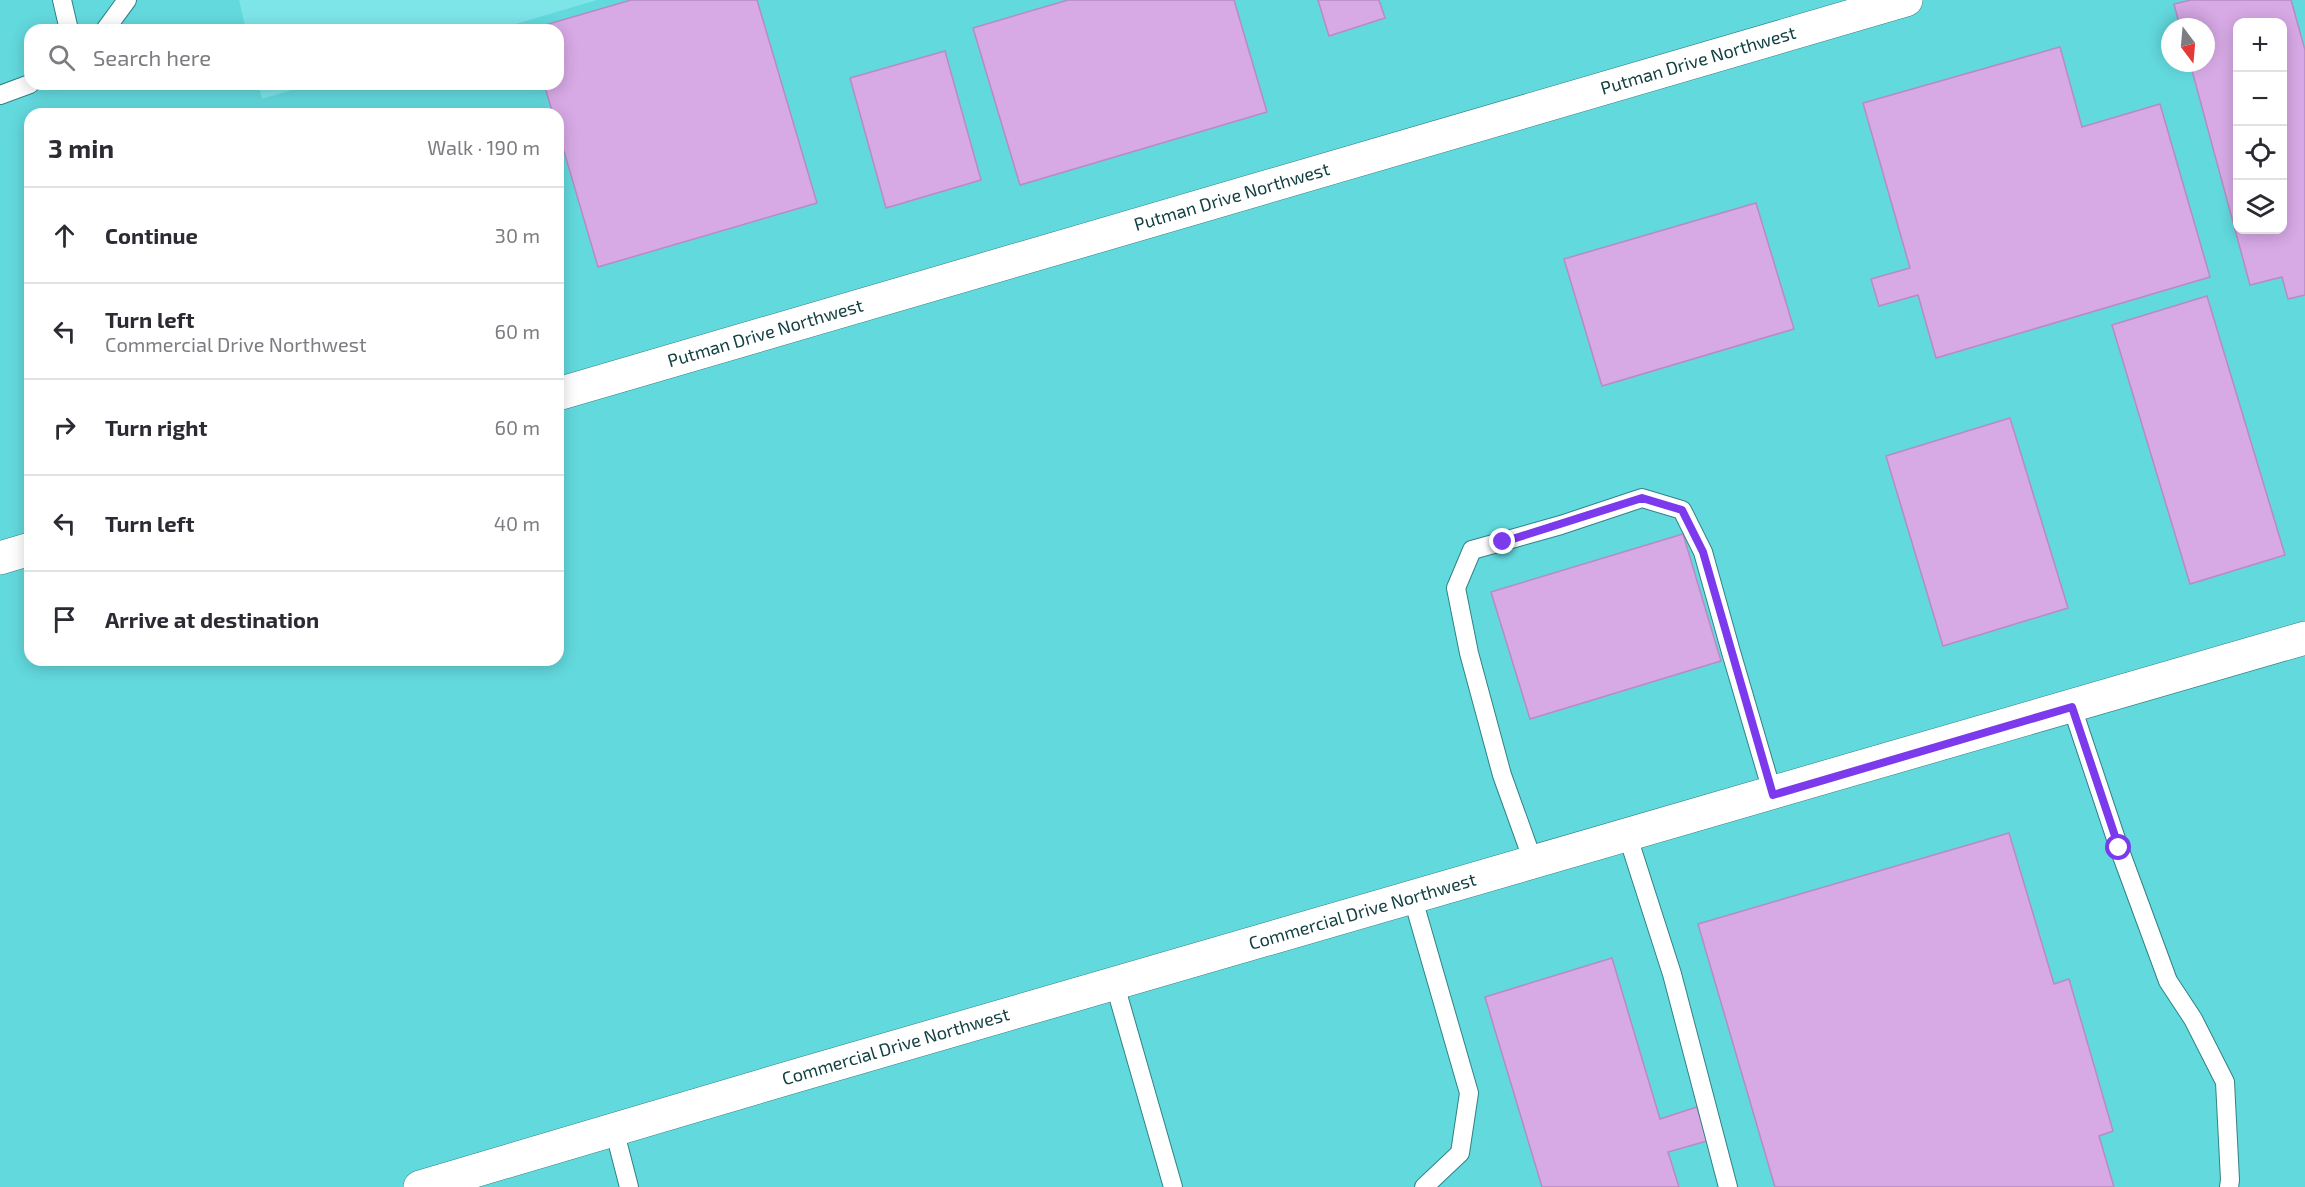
<!DOCTYPE html>
<html lang="en">
<head>
<meta charset="utf-8">
<style>
	body { margin:0; font-family:"Exo 2",sans-serif; background:#f2f2f3; color:#2b2b33 }
	.controls { position:absolute; right:18px; top:18px; display:grid; overflow:hidden; border-radius:12px; box-shadow:0 3px 15px #0003 }
	.controls button { width:54px; height:54px; display:grid; place-items:center; padding:0; border:0; border-bottom:2px solid #e1e1e2; background:#fff; color:#2b2b33; font:30px sans-serif }
	.compass { position:absolute; left:2161px; top:18px; width:54px; height:54px; border-radius:50%; background:#fff; box-shadow:0 3px 15px #0003; rotate:164deg }
	.stop { position:absolute; width:18px; height:18px; margin:-14px; border:4px solid #7c3aed; border-radius:50%; background:#fff }
	.stop.end { background:#7c3aed; border-color:#fff; box-shadow:0 2px 6px #0008 }
	.list { margin:0; padding:0; list-style:none }
	h2 { display:flex; justify-content:space-between; align-items:center; height:78px; margin:0; padding:0 24px; font-size:26px }
	h2 small { font-size:20px; font-weight:400; color:#7c7c81 }
	.list li { display:grid; grid-template-columns:39px 1fr auto; gap:18px; align-items:center; box-sizing:border-box; height:96px; padding:0 24px; border-top:2px solid #e1e1e2 }
	.list b { display:block; font-size:22px; white-space:nowrap }
	.list p { margin:0; font-size:20px; white-space:nowrap; color:#7c7c81 }
	.list em { font-size:20px; font-style:normal; color:#7c7c81 }
	.icon { flex:none; width:33px; height:33px; fill:none; stroke:currentColor; stroke-width:2; stroke-linecap:round; stroke-linejoin:round }
	.map { position:relative; flex:none; width:2305px; height:1187px; overflow:hidden }
	.search { position:absolute; background:#fff; box-shadow:0 3px 15px #0003; left:24px; top:24px; width:540px; height:66px; display:flex; align-items:center; gap:15px; box-sizing:border-box; padding:0 21px; border-radius:18px; color:#7c7c81; font-size:22px }
	.panel { position:absolute; background:#fff; box-shadow:0 3px 15px #0003; left:24px; top:108px; width:540px; height:558px; border-radius:18px }
	.map>svg:first-child { display:block }
	.built { fill:#62d9dd; fill-rule:evenodd }
	.building { fill:#d7a9e5; stroke:#b88bc5; stroke-width:1.5; fill-rule:evenodd }
	.lines { fill:none; stroke-linecap:round; stroke-linejoin:round }
	.service-casing { stroke:#318285; stroke-width:20 }
	.minor-casing { stroke:#318285; stroke-width:34 }
	.service { stroke:#fff; stroke-width:18 }
	.minor { stroke:#fff; stroke-width:33 }
	.route { stroke:#7c3aed; stroke-width:8 }
	.labels { text-anchor:middle; stroke-width:5; stroke-linejoin:round; paint-order:stroke }
	.street-label { font-size:18px; fill:#134042; stroke:#8af2f6 }
</style>
</head>
<body>
<div class="map">
<svg width="2305" height="1187" viewBox="0 0 2305 1187">
	<rect width="100%" height="100%" fill="#7de5e8"/>
	<!-- built -->
	<path class="built" d="M0,0H239L246,30H30V84H258L262,99L311,84H558V30H495L597,0H2305V1187H0ZM2238,22H2282V230H2238ZM2170,27H2206V63H2170ZM30,114H558V660H30Z"/>
	<!-- building -->
	<path class="building" d="M631,0H757L817,203L598,267L558,131V114H553L544,84H558V30H528Z
		M1068,0H1234L1267,112L1020,185L973,28Z
		M1318,0H1379L1385,18L1329,36Z
		M2191,0H2291L2305,50V295L2288,299L2282,277L2250,285L2190,63H2206V27H2180L2174,4ZM2238,22H2282V230H2238Z
		M2060,47L2082,127L2160,104L2210,277L1936,358L1918,295L1879,306L1871,279L1910,268L1863,103Z
		M945,51L981,180L886,208L850,78Z
		M1756,203L1794,329L1602,386L1564,259Z
		M2207,296L2285,555L2190,584L2112,325Z
		M2010,418L2068,608L1943,646L1886,456Z
		M1683,534L1721,661L1530,719L1491,592Z
		M2009,833L2054,984L2069,979L2113,1131L2099,1136L2114,1187H1775L1698,924Z
		M1612,958L1660,1119L1697,1107L1707,1141L1668,1152L1679,1187H1542L1485,997Z"/>
	<g class="lines">
		<defs>
			<path id="service" d="M62,0L69,30
				M105,30L127,0
				M0,95L30,84
				M2072,707L2119,848L2168,981L2193,1019L2225,1082L2230,1180L2229,1187
				M1628,837L1672,974L1728,1187
				M1534,864L1502,775L1469,653L1456,588L1472,550L1561,525L1642,498L1682,510L1703,552L1731,652L1773,795
				M1413,899L1469,1093L1460,1153L1424,1187
				M1115,985L1173,1187
				M614,1129L629,1187"/>
			<g id="minor">
				<path id="s1" d="M558,394L1906,0"/>
				<path d="M0,558L30,549"/>
				<path id="s2" d="M420,1187C1047,999 1678,824 2305,638"/>
			</g>
		</defs>
		<!-- service casing -->
		<use href="#service" class="service-casing"/>
		<!-- minor casing -->
		<use href="#minor" class="minor-casing"/>
		<!-- service -->
		<use href="#service" class="service"/>
		<!-- minor -->
		<use href="#minor" class="minor"/>
	</g>
	<g class="lines">
		<!-- route -->
		<path class="route" d="M1503,542L1642,498L1682,510L1703,552L1773,795L2072,707L2119,848"/>
	</g>
	<g class="labels">
		<!-- street labels -->
		<g class="street-label">
			<text dy="6" stroke="none"><textPath href="#s1" startOffset="1188">Putman Drive Northwest</textPath></text>
			<text dy="6" stroke="none"><textPath href="#s1" startOffset="702">Putman Drive Northwest</textPath></text>
			<text dy="6" stroke="none"><textPath href="#s1" startOffset="216">Putman Drive Northwest</textPath></text>
			<text dy="6" stroke="none"><textPath href="#s2" startOffset="982">Commercial Drive Northwest</textPath></text>
			<text dy="6" stroke="none"><textPath href="#s2" startOffset="496">Commercial Drive Northwest</textPath></text>
		</g>
	</g>
</svg>
<div class="controls">
<button>+</button>
<button>−</button>
<button><svg class="icon" aria-label="locate" viewBox="0 0 24 24"><circle cx="12" cy="12" r="6"/><path d="M12 2v4M12 18v4M2 12h4M18 12h4"/></svg></button>
<button><svg class="icon" aria-label="layers" viewBox="0 0 24 24"><path d="M12 4l9 5-9 5-9-5zM3 14l9 5 9-5"/></svg></button>
</div>
<svg class="compass" viewBox="-18 -18 36 36"><path d="M0-13l5 13h-10z" fill="#e53935"/><path d="M0 13l5-13h-10z" fill="#7c7c81"/></svg>
<div class="stop" style="left:2119px;top:848px"></div>
<div class="stop end" style="left:1503px;top:542px"></div>
<div class="search"><svg class="icon" aria-label="search" viewBox="0 0 24 24"><circle cx="10" cy="10" r="6"/><path d="M15 15l6 6"/></svg>Search here</div>
<section class="panel">
<h2>3 min<small>Walk · 190 m</small></h2>
<ul class="list">
<li><svg class="icon" aria-label="ahead" viewBox="0 0 24 24"><path d="M12 20V5M6 11l6-6 6 6"/></svg><div><b>Continue</b></div><em>30 m</em></li>
<li><svg class="icon" aria-label="left" viewBox="0 0 24 24"><path d="M17 20v-9H6M10 6l-5 5 5 5"/></svg><div><b>Turn left</b><p>Commercial Drive Northwest</p></div><em>60 m</em></li>
<li><svg class="icon" aria-label="right" viewBox="0 0 24 24"><path d="M7 20v-9h11M14 6l5 5-5 5"/></svg><div><b>Turn right</b></div><em>60 m</em></li>
<li><svg class="icon" aria-label="left" viewBox="0 0 24 24"><path d="M17 20v-9H6M10 6l-5 5 5 5"/></svg><div><b>Turn left</b></div><em>40 m</em></li>
<li><svg class="icon" aria-label="arrive" viewBox="0 0 24 24"><path d="M6 21V4h12l-3 4 3 4H6"/></svg><div><b>Arrive at destination</b></div></li>
</ul>
</section>
</div>
</body>
</html>
